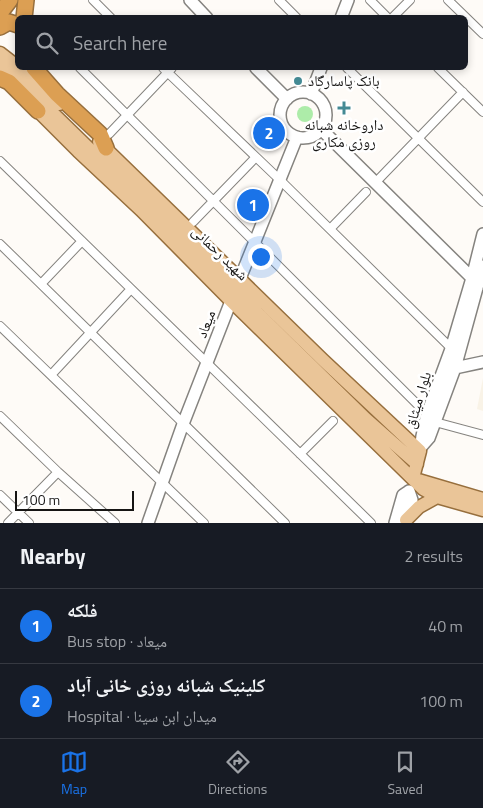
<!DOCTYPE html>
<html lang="en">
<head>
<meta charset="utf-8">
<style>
	body { margin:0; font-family:"Titillium Web","Noto Naskh Arabic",sans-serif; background:#20242c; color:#f1f3f6 }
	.scale { position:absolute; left:15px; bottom:12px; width:119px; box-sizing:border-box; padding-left:5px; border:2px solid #161514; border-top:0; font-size:14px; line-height:18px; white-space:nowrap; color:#161514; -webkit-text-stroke:4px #fff; paint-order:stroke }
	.you { position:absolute; left:260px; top:256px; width:18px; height:18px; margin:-12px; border:4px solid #fff; border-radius:50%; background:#1a73e8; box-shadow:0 0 0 8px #1a73e833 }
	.badge { display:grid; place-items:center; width:32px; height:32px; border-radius:50%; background:#1a73e8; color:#fff; font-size:16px; font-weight:700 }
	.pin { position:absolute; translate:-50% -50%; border:2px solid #fff; box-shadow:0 1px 5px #0006 }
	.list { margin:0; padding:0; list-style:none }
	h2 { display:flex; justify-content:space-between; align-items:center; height:65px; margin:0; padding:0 20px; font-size:21px }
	h2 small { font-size:16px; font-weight:400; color:#9ea1a6 }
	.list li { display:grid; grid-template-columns:32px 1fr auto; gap:15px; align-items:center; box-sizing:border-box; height:75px; padding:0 20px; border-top:1px solid #363941 }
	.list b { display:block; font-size:19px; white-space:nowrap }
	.list p { margin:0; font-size:16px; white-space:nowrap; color:#9ea1a6 }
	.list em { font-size:16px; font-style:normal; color:#9ea1a6 }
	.icon { flex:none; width:28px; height:28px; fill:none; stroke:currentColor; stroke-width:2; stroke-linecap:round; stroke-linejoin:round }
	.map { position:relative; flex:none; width:483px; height:523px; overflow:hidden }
	.search { position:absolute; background:#171b24; box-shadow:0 2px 8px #0003; left:15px; right:15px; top:15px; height:55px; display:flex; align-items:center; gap:12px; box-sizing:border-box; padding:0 18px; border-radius:8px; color:#9ea1a6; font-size:19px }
	.sheet { height:215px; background:#171b24 }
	nav { display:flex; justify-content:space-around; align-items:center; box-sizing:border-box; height:70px; border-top:1px solid #363941; background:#171b24; font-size:14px; color:#9ea1a6 }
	nav a { display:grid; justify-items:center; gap:2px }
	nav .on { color:#1a73e8 }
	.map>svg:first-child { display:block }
	.built { fill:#f9f3e7 }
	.green { fill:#adeca9 }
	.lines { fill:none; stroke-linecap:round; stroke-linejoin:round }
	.street-casing { stroke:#85837f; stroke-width:10 }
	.secondary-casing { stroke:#85837f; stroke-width:14 }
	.primary-casing { stroke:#976f3d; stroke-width:15 }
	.highway-casing { stroke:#976f3d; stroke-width:18 }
	.street { stroke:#fff; stroke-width:8 }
	.secondary { stroke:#fff; stroke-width:11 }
	.primary { stroke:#eac598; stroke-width:12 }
	.highway { stroke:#dc9f53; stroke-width:15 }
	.poi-dot { fill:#448a94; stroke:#fff; stroke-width:2 }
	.labels { text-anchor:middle; stroke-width:5; stroke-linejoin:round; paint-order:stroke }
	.poi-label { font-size:15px; fill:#161514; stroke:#fff; text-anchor:start }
	.street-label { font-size:15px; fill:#161514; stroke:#fff }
</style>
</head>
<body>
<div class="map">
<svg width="483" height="523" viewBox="0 0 483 523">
	<rect width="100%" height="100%" fill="#fefbf7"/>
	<!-- built -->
	<path class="built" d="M483,378V411L477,409Z"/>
	<!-- green -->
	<path class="green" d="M297 114a8 8 0 1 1 16 0a8 8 0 1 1-16 0Z"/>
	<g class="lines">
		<defs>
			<path id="street" d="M93,0L111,18
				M279,0L297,18
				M370,0L388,18
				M448,0L483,34
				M392,18L410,0
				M80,68L435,422L483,435
				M163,68L280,180L453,350
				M347,68L483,202
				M438,68L483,112
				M109,134L172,68
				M0,161L371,523
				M375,183L463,92
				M193,222L256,157
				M330,229L366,192
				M0,244L285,523
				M41,284L82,241
				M0,326L204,523
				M51,375L131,289
				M0,416L58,472L115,523
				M300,454L333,421
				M0,495L29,523
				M8,523L58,472"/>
			<path id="secondary" d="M190,0L207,18
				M341,18L348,0
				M256,68L287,99
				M280 115a23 23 0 1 1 46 0a23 23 0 1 1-46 0Z
				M311,94L321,68
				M321,129L472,278L478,283L483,282
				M455,368L483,362
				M422,446L429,438L455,368L483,266
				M420,451L422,436L427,414L451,349L472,278L483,234
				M148,523L183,424L231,301L297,137
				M395,523L403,495L409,491
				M405,523L412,500L409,491"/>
			<path id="primary" d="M0,53L18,67
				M0,65L22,83L366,419L417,464
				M18,68L59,104
				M38,111L78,151L141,210L231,301L423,489L437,497L483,510
				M99,142L323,360L420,451L413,478
				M415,479L483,499
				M406,520L419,507L437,497"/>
			<path id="highway" d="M0,13L10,0
				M24,18L26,0
				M0,27L9,22L18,25
				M34,68L57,94L100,134L106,148
				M0,78L9,82L38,111"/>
		</defs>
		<!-- street casing -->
		<use href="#street" class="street-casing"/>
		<!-- secondary casing -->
		<use href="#secondary" class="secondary-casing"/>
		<!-- primary casing -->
		<use href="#primary" class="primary-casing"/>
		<!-- highway casing -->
		<use href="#highway" class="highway-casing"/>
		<!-- street -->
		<use href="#street" class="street"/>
		<!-- secondary -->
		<use href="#secondary" class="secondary"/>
		<!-- primary -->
		<use href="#primary" class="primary"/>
		<!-- highway -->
		<use href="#highway" class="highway"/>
	</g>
	<!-- markers -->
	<g class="poi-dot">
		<circle cx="298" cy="81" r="5"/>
		<path d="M341.5 100.5h5v5h5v5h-5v5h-5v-5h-5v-5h5z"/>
	</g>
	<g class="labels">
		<!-- poi labels -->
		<g class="poi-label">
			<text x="308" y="86">بانک پاسارگاد</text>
			<text x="344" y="130" text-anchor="middle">داروخانه شبانه<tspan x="344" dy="17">روزی مکاری</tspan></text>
		</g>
		<!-- street labels -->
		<g class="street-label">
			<text transform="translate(220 253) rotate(44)" y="5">شهید رحمانی</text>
			<text transform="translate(206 324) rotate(-69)" y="5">میعاد</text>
			<text transform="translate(418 400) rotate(-73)" y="5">بلوار میثاق</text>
		</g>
	</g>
</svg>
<div class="scale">100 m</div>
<div class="you"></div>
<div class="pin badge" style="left:253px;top:205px">1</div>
<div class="pin badge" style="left:269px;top:133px">2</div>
<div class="search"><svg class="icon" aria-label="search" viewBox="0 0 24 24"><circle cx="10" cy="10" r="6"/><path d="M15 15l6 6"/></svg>Search here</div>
</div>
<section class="sheet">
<h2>Nearby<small>2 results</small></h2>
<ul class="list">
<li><span class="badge">1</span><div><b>فلکه</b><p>Bus stop · میعاد</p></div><em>40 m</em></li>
<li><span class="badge">2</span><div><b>کلینیک شبانه روزی خانی آباد</b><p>Hospital · میدان ابن سینا</p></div><em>100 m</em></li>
</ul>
</section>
<nav>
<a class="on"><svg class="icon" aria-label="map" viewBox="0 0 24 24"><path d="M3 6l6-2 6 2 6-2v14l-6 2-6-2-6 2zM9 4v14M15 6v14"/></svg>Map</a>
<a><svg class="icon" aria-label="directions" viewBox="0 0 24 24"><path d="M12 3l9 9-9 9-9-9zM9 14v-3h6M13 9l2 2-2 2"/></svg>Directions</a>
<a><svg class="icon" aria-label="saved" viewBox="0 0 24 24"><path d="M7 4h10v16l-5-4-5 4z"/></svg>Saved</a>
</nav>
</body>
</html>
